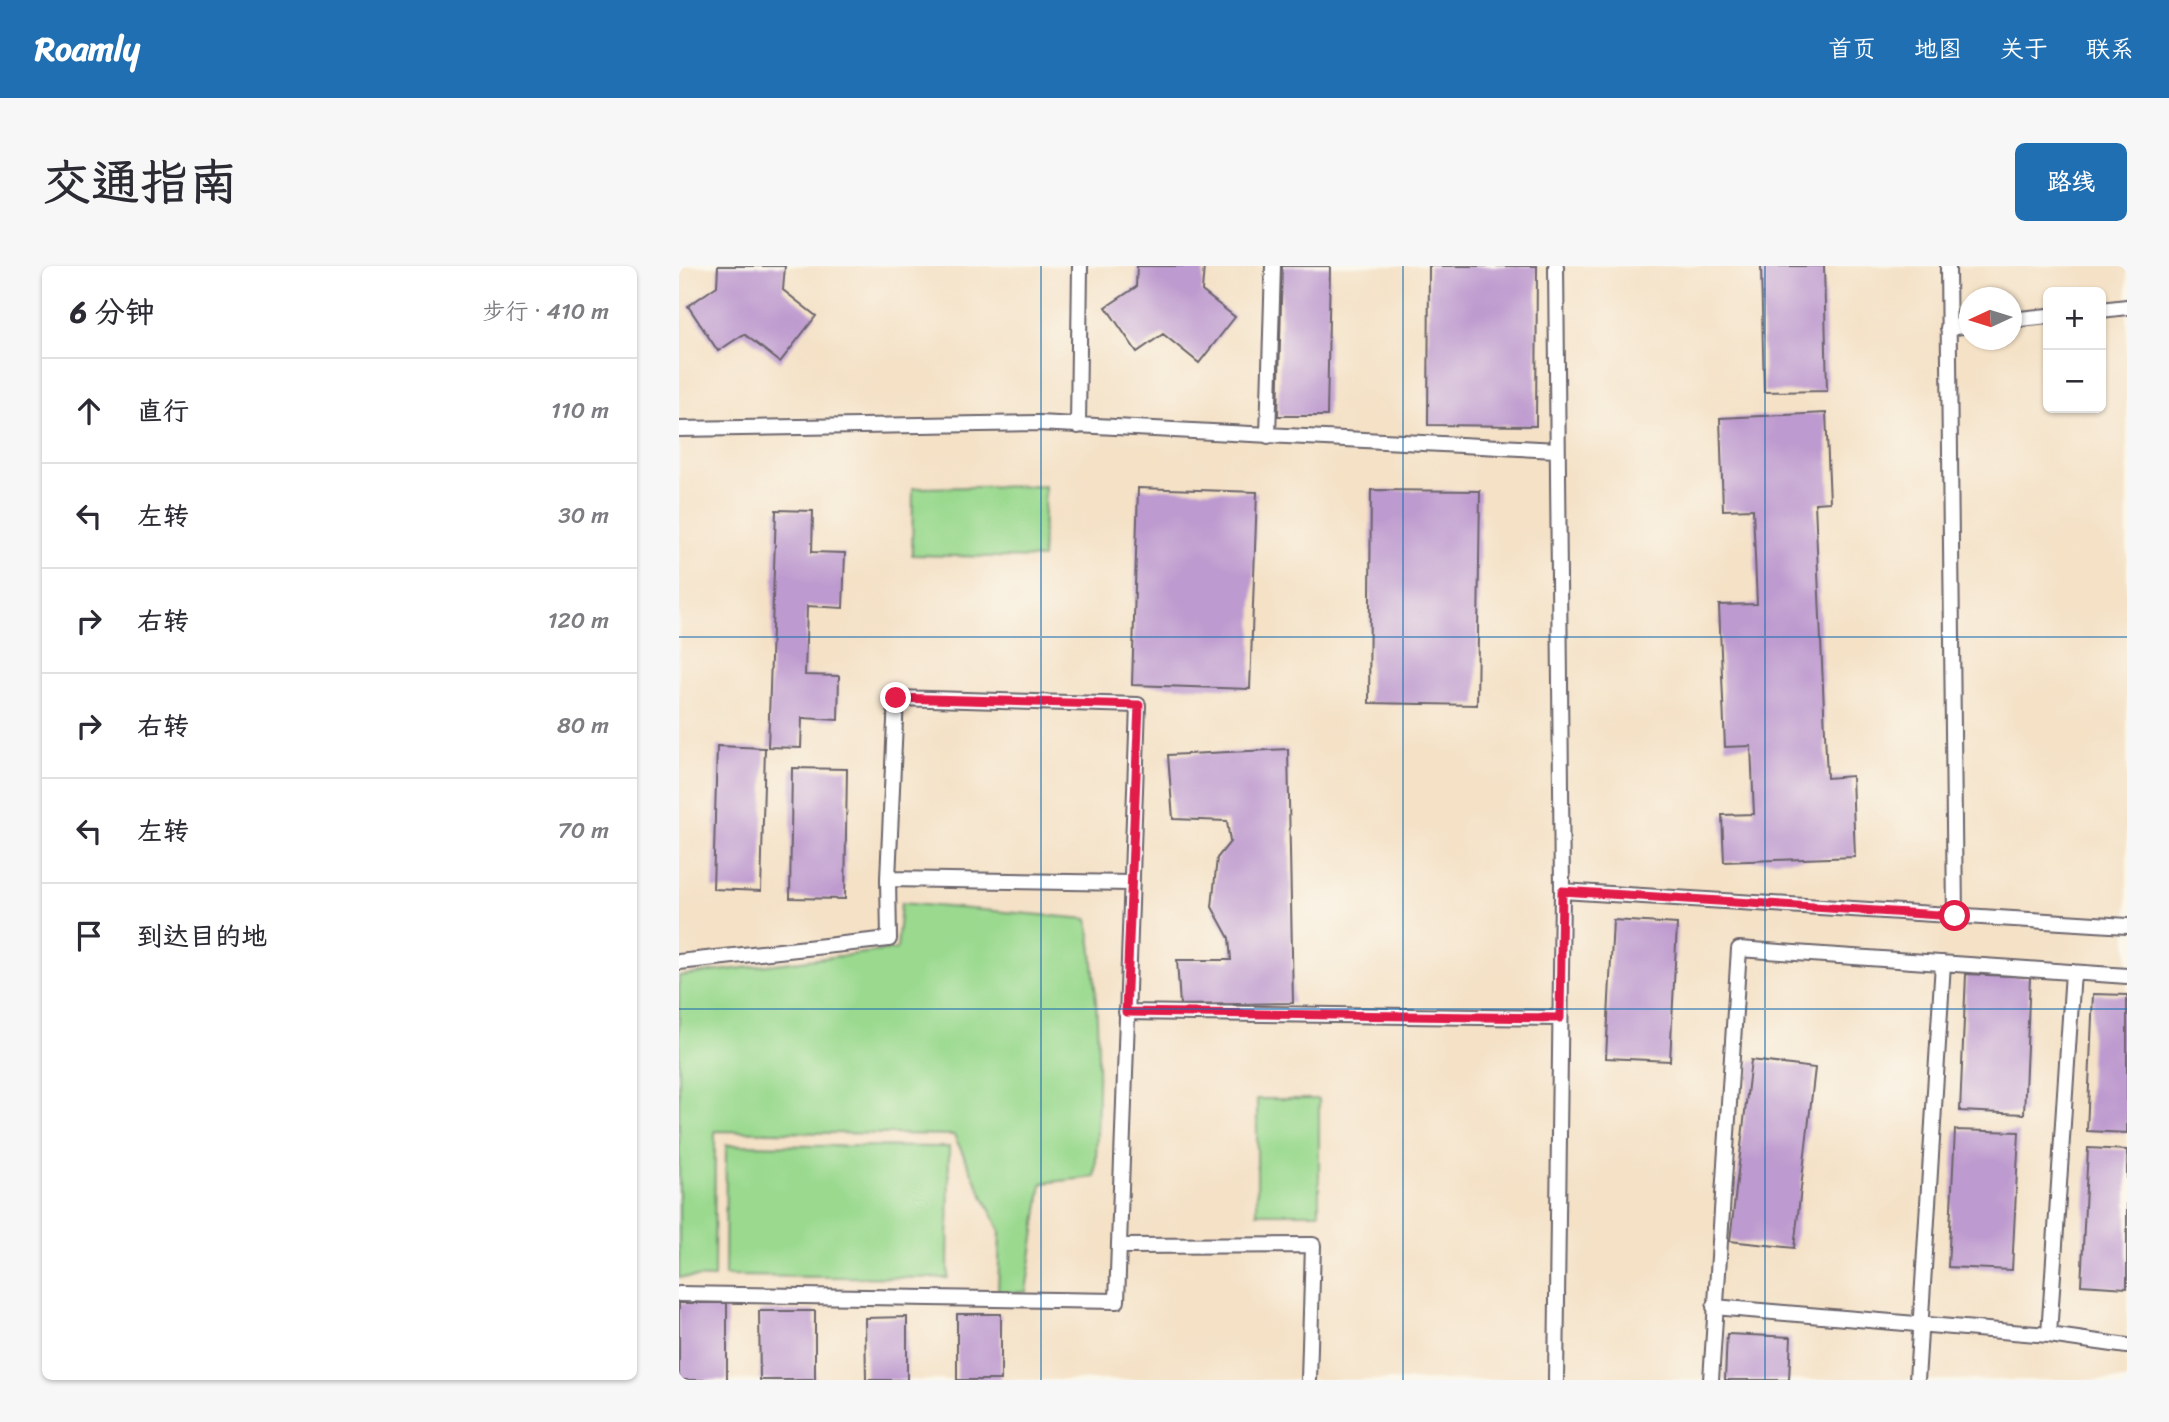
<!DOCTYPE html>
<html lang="zh">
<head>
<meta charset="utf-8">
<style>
	body { margin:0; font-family:Sriracha,"LXGW WenKai TC",sans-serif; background:#f7f7f7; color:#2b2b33 }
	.controls { position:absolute; right:21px; top:21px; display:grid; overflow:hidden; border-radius:10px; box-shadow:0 2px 5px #0004 }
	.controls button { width:63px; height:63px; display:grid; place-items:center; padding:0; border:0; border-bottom:2px solid #e1e1e2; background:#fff; color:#2b2b33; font:35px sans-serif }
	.compass { position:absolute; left:1280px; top:21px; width:63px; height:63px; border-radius:50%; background:#fff; box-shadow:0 2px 5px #0004; rotate:266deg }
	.stop { position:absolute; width:21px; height:21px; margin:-16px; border:5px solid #e11d48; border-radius:50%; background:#fff }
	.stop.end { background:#e11d48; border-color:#fff; box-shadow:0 2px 7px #0008 }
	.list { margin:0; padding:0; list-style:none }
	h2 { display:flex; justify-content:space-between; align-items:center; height:91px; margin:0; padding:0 28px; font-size:30px }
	h2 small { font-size:23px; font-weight:400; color:#7c7c81 }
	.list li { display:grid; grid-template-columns:46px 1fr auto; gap:21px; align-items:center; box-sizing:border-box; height:105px; padding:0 28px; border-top:2px solid #e1e1e2 }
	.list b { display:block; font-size:26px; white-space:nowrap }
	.list em { font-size:23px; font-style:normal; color:#7c7c81 }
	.icon { flex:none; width:38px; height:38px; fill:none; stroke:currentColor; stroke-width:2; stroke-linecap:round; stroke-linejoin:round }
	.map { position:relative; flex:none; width:1448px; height:1114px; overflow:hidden; border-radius:10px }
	header { display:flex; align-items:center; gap:42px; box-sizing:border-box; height:98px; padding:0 35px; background:#1f6fb2; color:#fff }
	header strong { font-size:33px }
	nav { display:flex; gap:38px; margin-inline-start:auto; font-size:24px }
	.intro { display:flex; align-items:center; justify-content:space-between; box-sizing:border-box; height:168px; padding:0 42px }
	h1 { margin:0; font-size:49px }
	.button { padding:18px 32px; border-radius:10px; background:#1f6fb2; color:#fff; font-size:24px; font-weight:700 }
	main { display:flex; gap:42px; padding:0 42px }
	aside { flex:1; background:#fff; border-radius:10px; box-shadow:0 2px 5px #0004 }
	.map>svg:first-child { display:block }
	.green { fill:#9ad98e; stroke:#5e7e64; stroke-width:2 }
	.building { fill:#bd9acf }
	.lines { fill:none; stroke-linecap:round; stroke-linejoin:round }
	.lane-casing { stroke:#6c656c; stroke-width:18 }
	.lane { stroke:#fff; stroke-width:14 }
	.route { stroke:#e11d48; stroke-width:9 }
	.grid { fill:none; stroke:#1f6fb2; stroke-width:2; stroke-opacity:0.55 }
</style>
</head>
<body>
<header>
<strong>Roamly</strong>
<nav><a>首页</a><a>地图</a><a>关于</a><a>联系</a></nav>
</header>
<div class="intro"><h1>交通指南</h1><a class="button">路线</a></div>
<main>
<aside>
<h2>6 分钟<small>步行 · 410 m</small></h2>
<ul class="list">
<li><svg class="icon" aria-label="ahead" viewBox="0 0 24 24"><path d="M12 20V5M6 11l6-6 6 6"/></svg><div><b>直行</b></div><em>110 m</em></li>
<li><svg class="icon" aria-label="left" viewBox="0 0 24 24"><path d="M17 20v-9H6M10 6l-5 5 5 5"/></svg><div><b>左转</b></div><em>30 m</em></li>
<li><svg class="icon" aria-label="right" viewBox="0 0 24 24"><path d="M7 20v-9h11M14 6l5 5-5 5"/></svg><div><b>右转</b></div><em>120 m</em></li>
<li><svg class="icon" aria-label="right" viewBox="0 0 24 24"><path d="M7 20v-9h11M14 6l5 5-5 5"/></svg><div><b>右转</b></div><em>80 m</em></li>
<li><svg class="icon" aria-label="left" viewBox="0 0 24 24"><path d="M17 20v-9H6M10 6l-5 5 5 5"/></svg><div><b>左转</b></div><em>70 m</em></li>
<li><svg class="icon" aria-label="arrive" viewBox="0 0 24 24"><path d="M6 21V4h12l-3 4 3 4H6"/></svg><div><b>到达目的地</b></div></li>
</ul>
</aside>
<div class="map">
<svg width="1448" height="1114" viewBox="0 0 1448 1114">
	<rect width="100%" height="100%" fill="#fbf7ec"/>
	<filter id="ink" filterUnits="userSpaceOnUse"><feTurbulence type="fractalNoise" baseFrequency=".0143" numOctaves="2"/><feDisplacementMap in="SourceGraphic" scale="14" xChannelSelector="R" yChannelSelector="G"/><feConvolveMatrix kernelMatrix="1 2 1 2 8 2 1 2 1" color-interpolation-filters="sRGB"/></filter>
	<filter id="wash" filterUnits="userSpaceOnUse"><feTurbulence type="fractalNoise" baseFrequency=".00686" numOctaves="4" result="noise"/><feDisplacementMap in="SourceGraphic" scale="28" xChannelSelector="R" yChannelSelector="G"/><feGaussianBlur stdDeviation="1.57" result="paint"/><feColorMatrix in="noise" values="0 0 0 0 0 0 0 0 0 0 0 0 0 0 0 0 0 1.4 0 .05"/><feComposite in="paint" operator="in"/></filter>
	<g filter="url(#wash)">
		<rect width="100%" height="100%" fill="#f4e1c6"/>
		<!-- green -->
		<path class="green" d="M366,220L363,292L233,289L234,222Z
			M222,637L409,653C421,740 421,823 416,911L363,917L347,1026L319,1027L321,965L275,869L36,865L35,1012L0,1011V710L218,683Z
			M578,833H640V947H578Z
			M47,879L270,881L269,1012L46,1010Z"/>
		<g id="blocks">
			<!-- building -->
			<path class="building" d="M39,0H106L104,24L137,50L101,96L65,68L39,85L9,40L38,20Z
				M458,0H525L523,25L556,51L520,97L484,68L458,86L427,41L457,21Z
				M603,0H651L648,150H599Z
				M750,0H858L857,160L749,159Z
				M1082,0H1145L1148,125L1085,126Z
				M1147,147L1151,236L1136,237L1148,512L1173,510L1176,591L1045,596L1043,549L1075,548L1072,480L1046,481L1040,339L1078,338L1074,243L1044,244L1041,152Z
				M459,222L578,226L571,423L453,419Z
				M692,224L801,225L798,439L690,437Z
				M97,244L134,245L133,286L166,287L164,342L128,340L126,409L160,410L159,454L123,452L122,482L89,481Z
				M38,480L86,482L82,625L34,623Z
				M609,483L614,737L501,739L498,694H552L550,672L533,641L538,592L551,576L548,555L494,553L489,489Z
				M113,502L168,503L166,633L111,632Z
				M934,654L998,658L991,795L927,792Z
				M1287,708L1351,711L1345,848L1281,845Z
				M1414,728L1448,729V867L1408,865Z
				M1072,794L1136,802L1115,982L1051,975Z
				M1276,864L1340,866L1333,1004L1269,1001Z
				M1409,882L1448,884V1022L1402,1019Z
				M0,1037H48V1114H0Z
				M80,1045H136V1114H81Z
				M278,1048H322V1114H278Z
				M228,1051V1114H187L186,1052Z
				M1048,1068L1112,1071L1110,1114H1046Z"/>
		</g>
	</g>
	<g filter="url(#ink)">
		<use href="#blocks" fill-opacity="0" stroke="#6c656c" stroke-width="2"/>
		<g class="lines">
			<defs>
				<path id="lane" d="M1269,0L1276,650
					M1422,44L1448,41
					M1332,54L1369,50
					M1269,62L1290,59
					M399,160L401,0
					M0,163L359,157L878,184
					M589,170L594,0
					M209,613L452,617
					M883,625L1448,660
					M0,696L210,673L209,613L217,432L459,439L438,1035L0,1028
					M447,746L881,752
					M440,980L634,979L630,1114
					M1035,1041L1370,1069L1448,1080
					M1370,1069L1394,706
					M877,1114L883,625L877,0
					M1032,1114L1060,683L1448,710
					M1238,1114L1264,697"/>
			</defs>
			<!-- lane casing -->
			<use href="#lane" class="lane-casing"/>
			<!-- lane -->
			<use href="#lane" class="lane"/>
		</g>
	</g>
	<g class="lines" filter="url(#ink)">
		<!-- route -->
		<path class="route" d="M217,432L460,439L447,746L881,752L883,625L1276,650"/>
	</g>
	<!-- grid -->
	<path class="grid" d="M362,0V1114M724,0V1114M1086,0V1114M0,371H1448M0,743H1448"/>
</svg>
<div class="controls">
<button>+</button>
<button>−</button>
</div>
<svg class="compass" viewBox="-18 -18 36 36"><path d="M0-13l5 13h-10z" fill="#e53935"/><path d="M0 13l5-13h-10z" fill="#7c7c81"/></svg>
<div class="stop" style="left:1276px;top:650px"></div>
<div class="stop end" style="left:217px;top:432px"></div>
</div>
</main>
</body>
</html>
